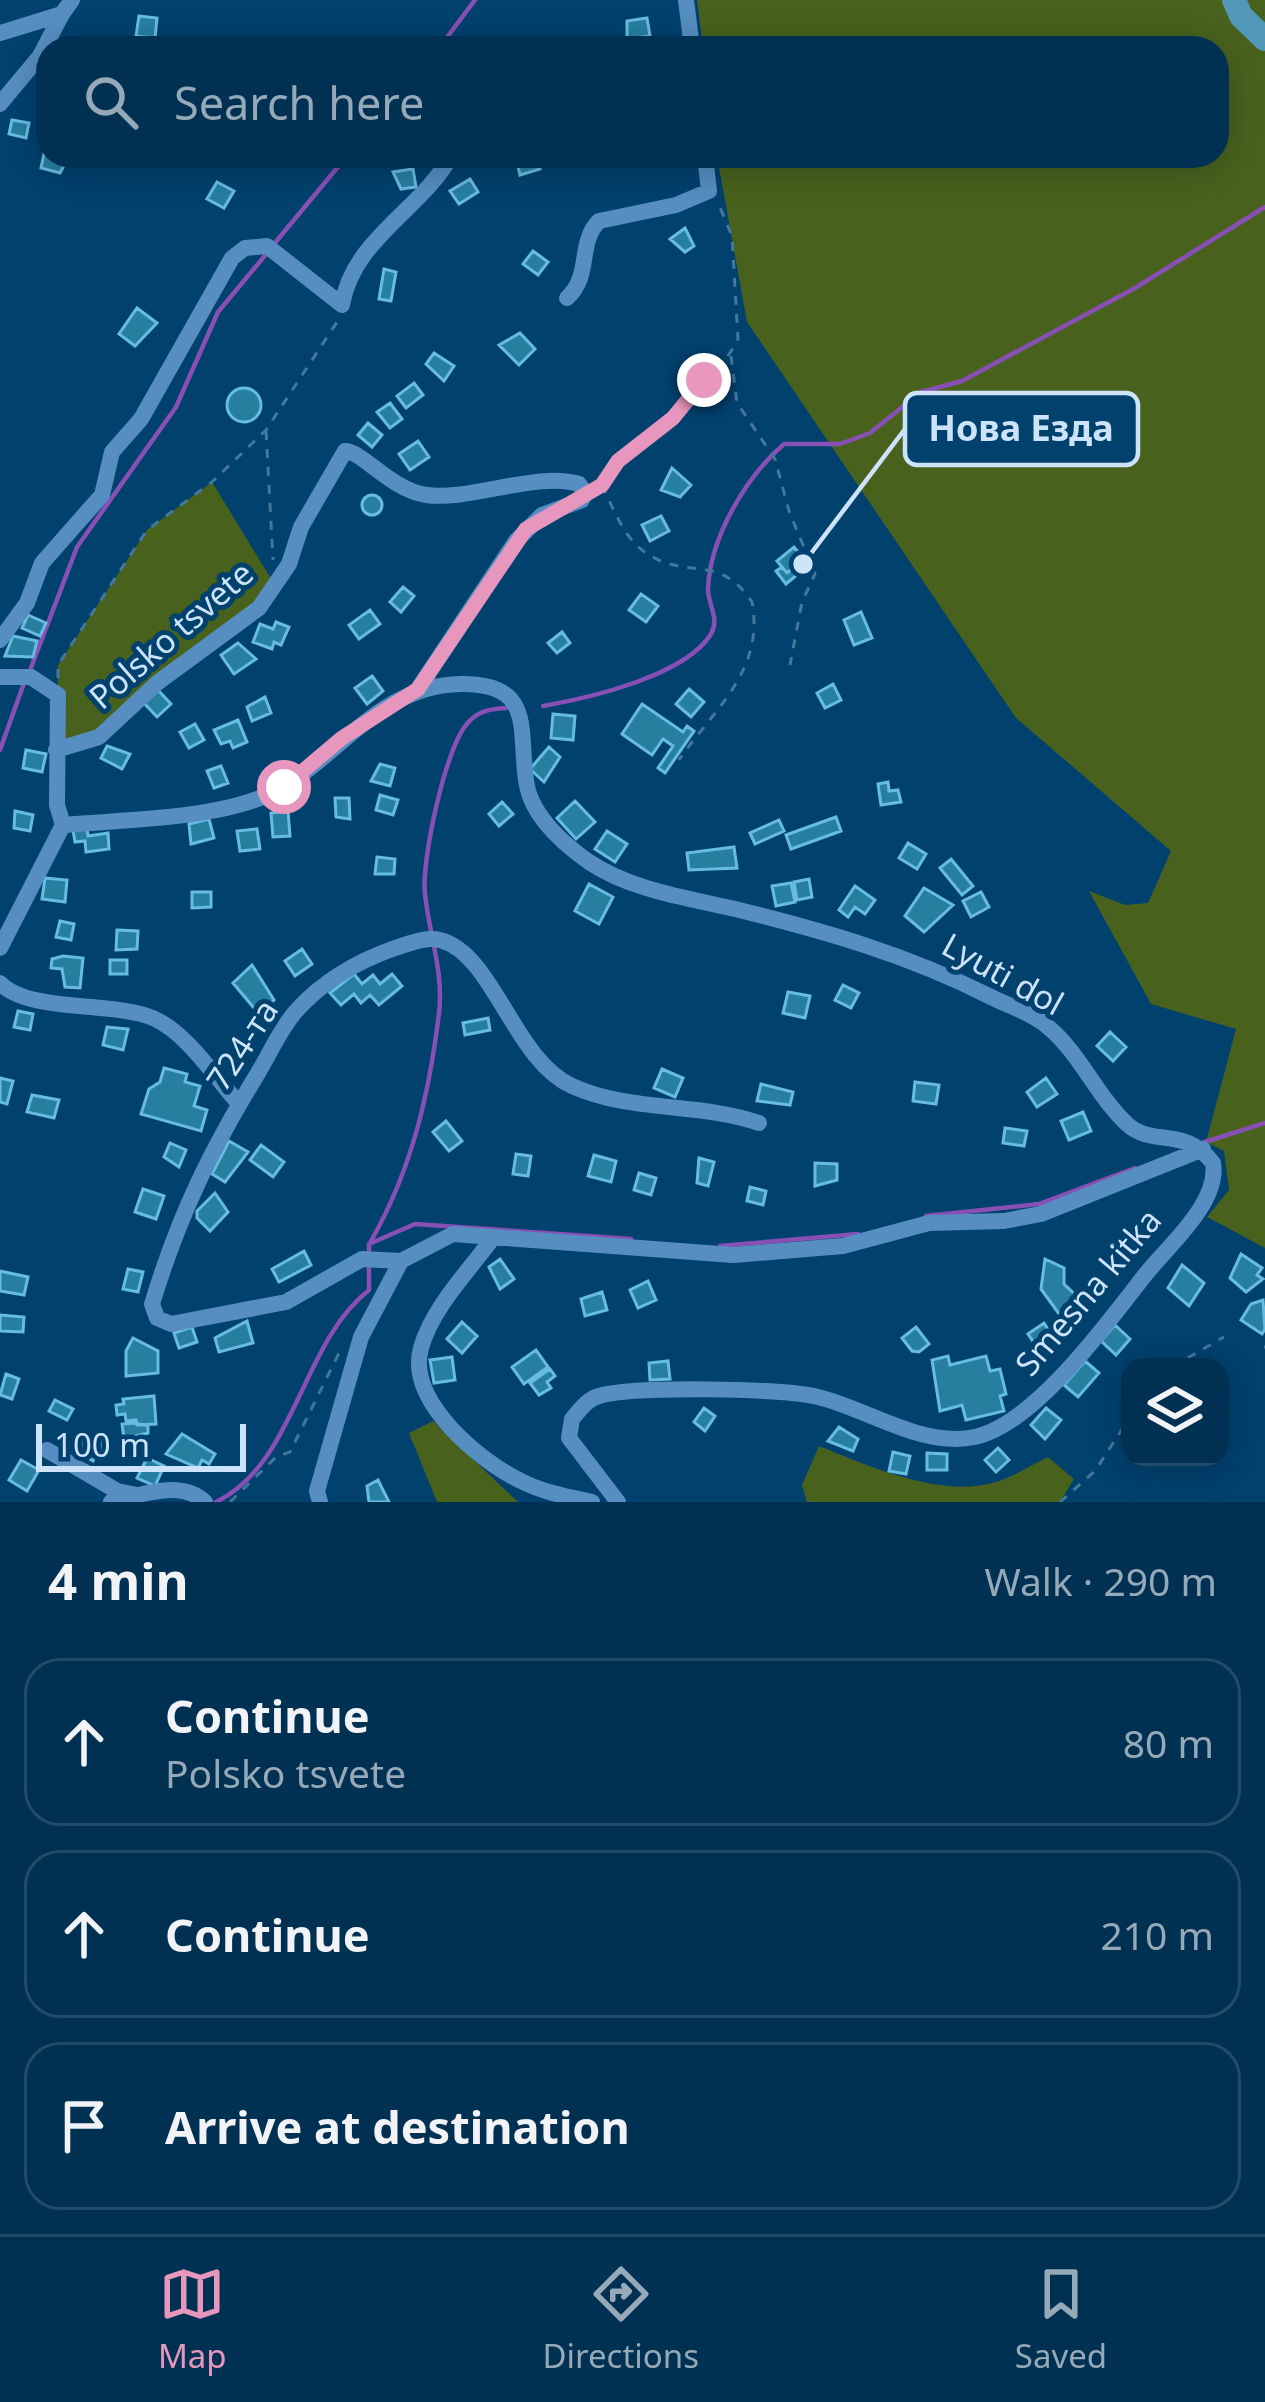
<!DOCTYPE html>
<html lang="en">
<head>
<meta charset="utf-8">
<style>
	body { margin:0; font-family:"Noto Sans",sans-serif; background:#0e3d5c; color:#f1f3f6 }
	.controls { position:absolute; right:36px; bottom:36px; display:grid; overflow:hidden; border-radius:24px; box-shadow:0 6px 30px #0003 }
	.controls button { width:108px; height:108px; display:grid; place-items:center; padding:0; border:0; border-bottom:3px solid #224c69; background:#003152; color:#f1f3f6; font:60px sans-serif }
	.scale { position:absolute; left:36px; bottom:30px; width:210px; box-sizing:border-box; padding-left:12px; border:6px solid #cce3f9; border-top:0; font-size:33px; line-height:42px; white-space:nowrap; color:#cce3f9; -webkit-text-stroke:9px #00416e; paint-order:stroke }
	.stop { position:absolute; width:36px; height:36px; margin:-27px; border:9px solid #e797bd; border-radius:50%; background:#fff }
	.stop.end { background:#e797bd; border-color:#fff; box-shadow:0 3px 12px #0008 }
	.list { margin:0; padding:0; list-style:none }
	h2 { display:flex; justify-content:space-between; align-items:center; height:156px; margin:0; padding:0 48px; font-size:51px }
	h2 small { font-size:39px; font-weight:400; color:#95a9b8 }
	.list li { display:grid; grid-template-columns:78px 1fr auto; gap:36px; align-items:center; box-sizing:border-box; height:168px; margin:0 24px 24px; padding:0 24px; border:3px solid #224c69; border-radius:36px }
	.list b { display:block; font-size:45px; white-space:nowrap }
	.list p { margin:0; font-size:39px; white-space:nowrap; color:#95a9b8 }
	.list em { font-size:39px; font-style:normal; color:#95a9b8 }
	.icon { flex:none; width:66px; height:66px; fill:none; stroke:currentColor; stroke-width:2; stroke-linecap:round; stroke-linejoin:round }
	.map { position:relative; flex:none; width:1265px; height:1502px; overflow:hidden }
	.search { position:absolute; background:#003152; box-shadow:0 6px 30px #0003; left:36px; right:36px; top:36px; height:132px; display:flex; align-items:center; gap:30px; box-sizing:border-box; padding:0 42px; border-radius:36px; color:#95a9b8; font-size:45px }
	.sheet { height:732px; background:#003152 }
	nav { display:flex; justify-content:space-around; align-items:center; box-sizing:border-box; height:168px; border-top:3px solid #224c69; background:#003152; font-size:33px; color:#95a9b8 }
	nav a { display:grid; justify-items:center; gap:6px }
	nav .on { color:#e797bd }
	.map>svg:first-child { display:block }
	.green { fill:#48621e }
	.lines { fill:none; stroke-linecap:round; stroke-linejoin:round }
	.stream { stroke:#8850b5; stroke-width:4.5 }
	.building { fill:#277fa0; stroke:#67bce1; stroke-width:3 }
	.path { stroke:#44779c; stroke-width:3; stroke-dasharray:9 9; stroke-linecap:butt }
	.street { stroke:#568ec1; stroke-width:16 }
	.secondary { stroke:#5097b8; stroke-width:24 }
	.route { stroke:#e797bd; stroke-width:15 }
	.labels { text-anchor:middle; stroke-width:10; stroke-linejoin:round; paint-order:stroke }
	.street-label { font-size:33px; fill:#cce3f9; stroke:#00416e }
	.leader { fill:none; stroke:#cce3f9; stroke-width:4.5 }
	.callout-dot { fill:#cce3f9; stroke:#00416e; stroke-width:4.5 }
	.callout { fill:#00416e; stroke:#cce3f9; stroke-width:4.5 }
	.callout-label { font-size:36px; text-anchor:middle; font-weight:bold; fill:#cce3f9 }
</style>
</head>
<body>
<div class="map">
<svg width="1265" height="1502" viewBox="0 0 1265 1502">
	<rect width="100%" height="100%" fill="#00416e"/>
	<!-- green -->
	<path class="green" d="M697,0H1265V1248L1207,1217L1229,1190L1224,1151L1206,1142L1236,1029L1151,1004L1089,891L1125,905L1148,903L1171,851L1016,718L747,322L717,156H1217V48H703Z
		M212,482L276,587L99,737L57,750L58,665L147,530Z
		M433,1421L518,1502H437L409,1433Z
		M819,1446C869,1466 941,1499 996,1482C1013,1477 1031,1465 1048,1457L1074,1479L1060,1502H807L802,1485Z"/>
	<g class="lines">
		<!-- stream -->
		<path class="stream" d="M439,48L475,0
			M274,244L347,156
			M29,673L77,547L176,407L218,312L267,253
			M543,706C589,698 685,676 711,634C720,618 708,605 708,589C710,537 746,477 784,444H840L870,433L921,392L962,381L1135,288L1265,207
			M0,750L24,683
			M1202,1143L1265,1123
			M926,1216L1039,1204L1135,1168
			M371,1241C412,1169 429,1095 439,1013C444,972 429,934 425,894C421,862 445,750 466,725C477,711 489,709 506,708
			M720,1246L858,1234
			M369,1255V1244L415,1224L631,1239
			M216,1502C296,1463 301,1343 369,1290V1266"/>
	</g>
	<!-- building -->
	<path class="building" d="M139,16L157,18L155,38L136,36Z
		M647,18L650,36L627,39V21Z
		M12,120L29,123L26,138L9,134Z
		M48,135V156H69L60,173L41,168Z
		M537,156L540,169L520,175L517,162Z
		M413,169L416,187L401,189L393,172Z
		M470,179L478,192L459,204L450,191Z
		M217,182L234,191L224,208L207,199Z
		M685,228L694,246L685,252L670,239Z
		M533,251L548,262L538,275L523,264Z
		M384,269L396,272L391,301L379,299Z
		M137,308L157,323L135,346L119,334Z
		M520,333L535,349L519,365L499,345Z
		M434,353L454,366L444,381L426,364Z
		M414,383L423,395L406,408L397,396Z
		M227 405a17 17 0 1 1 34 0a17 17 0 1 1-34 0Z
		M390,403L402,419L390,428L377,412Z
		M368,423L382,435L372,447L358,435Z
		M418,441L429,457L410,470L399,454Z
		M672,468L691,485L680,497L661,490Z
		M362 505a10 10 0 1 1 20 0a10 10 0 1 1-20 0Z
		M661,516L669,531L650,541L642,525Z
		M794,547L804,559L787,573L777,561Z
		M804,559L809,565L786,584L776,571L782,567L787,573Z
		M403,587L414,596L401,612L390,602Z
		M641,594L658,606L646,622L629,610Z
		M370,610L380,624L359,639L349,625Z
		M861,612L872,638L854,645L844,620Z
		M28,615L46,623L40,636L22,628Z
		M276,622L289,627L281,645L274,642L272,649L253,642L260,624L273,629Z
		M562,632L570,643L557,653L548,643Z
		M13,636L37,641L33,657L5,656Z
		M238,643L256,659L234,674L221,655Z
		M372,676L383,691L367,704L355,688Z
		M833,684L841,700L825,708L817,693Z
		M156,688L171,704L157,717L142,701Z
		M689,689L704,702L691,717L676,704Z
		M265,697L271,713L252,721L247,707Z
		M642,704L683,732L687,726L694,731L665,773L658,768L673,746L663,739L652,755L622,734Z
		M553,714L575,716L573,740L551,738Z
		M238,720L247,742L233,748L230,741L221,744L214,730Z
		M195,724L204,740L189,748L180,732Z
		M107,746L130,754L122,769L101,758Z
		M549,747L560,757L544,782L530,769Z
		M26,750L46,754L42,772L23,768Z
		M380,764L395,768L390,786L371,781Z
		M221,766L228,783L214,788L207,771Z
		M888,782L889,791L898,790L901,802L881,805L878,784Z
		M380,795L398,800L393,815L376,810Z
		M335,798H349L350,819L336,817Z
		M575,801L595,822L576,839L557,818Z
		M502,802L513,814L499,826L489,814Z
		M15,811L33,815L30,831L14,828Z
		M288,811L290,836L273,837L271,813Z
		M836,817L841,831L791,849L786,835Z
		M209,819L214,838L191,844L189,824Z
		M779,820L784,831L755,844L750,833Z
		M87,828L88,836L108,833L109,849L86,852L85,841L75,842L73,830Z
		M257,829L260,849L240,851L237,831Z
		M607,831L627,844L615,862L595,849Z
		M908,843L926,854L917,869L899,858Z
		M734,847L737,868L689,870L687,853Z
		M377,857L395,859L394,874H375Z
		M951,859L973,886L962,895L940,868Z
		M45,878L67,880L65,902L42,899Z
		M809,879L812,897L797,900L794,882Z
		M791,883L795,902L776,906L772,886Z
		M589,884L613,897L599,924L575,911Z
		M855,886L875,900L865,914L855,907L848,917L839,910Z
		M924,888L953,905L924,932L905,916Z
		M192,892H211V907L192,908Z
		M981,892L989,907L971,917L963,901Z
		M60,921L74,924L71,940L56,937Z
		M117,930L138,931L137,949L116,950Z
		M302,949L312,964L295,976L285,961Z
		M63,956L83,958L80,988L65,987L62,969L51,968L52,959Z
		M110,960H127V974H110Z
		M252,965L274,1000L259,1014L233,983Z
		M354,974L362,984L373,975L380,984L392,974L402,986L379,1005L370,995L361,1003L354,994L341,1005L330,993Z
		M843,985L859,993L851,1008L835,1000Z
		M788,992L810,996L805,1018L783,1013Z
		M18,1011L33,1014L30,1030L14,1027Z
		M488,1018L490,1030L465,1035L463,1023Z
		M107,1027L128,1029L123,1050L103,1045Z
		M1110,1032L1126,1047L1113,1061L1097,1046Z
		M164,1068L187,1074L185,1082L200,1086L194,1106L207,1110L201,1131L141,1114L149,1089L160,1082Z
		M662,1069L683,1078L675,1097L654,1088Z
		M0,1078L13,1081L7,1104L0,1102Z
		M1046,1078L1057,1094L1037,1107L1027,1092Z
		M915,1082L939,1085L936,1104L913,1101Z
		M761,1084L793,1092L790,1105L757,1101Z
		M32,1095L59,1100L54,1118L27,1112Z
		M1083,1112L1091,1131L1069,1140L1061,1121Z
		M446,1121L462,1141L449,1151L433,1132Z
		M1005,1128L1027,1131L1024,1146L1003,1143Z
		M229,1141L248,1152L225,1182L212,1174Z
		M170,1143L186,1150L179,1167L164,1157Z
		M261,1145L284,1162L273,1177L250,1160Z
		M516,1154L531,1156L528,1176L513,1174Z
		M594,1155L616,1161L611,1182L588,1176Z
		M699,1158L714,1162L708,1186L697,1183Z
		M815,1163L837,1164V1180L815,1186Z
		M639,1173L656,1178L651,1195L634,1190Z
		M750,1187L766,1191L763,1205L747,1201Z
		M143,1189L164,1196L156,1219L135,1212Z
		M215,1193L228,1212L210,1231L197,1218V1211Z
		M1131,1229L1143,1243L1124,1258L1112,1245Z
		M304,1251L311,1265L279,1282L272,1269Z
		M1241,1254L1262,1268L1257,1275L1263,1279L1246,1292L1230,1278Z
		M500,1259L514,1279L500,1289L489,1267Z
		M1045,1259L1064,1268V1284L1083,1302L1080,1306L1085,1311L1070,1329L1041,1289Z
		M1182,1265L1204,1283L1189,1306L1168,1288Z
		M128,1269L143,1272L138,1292L123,1289Z
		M0,1271L28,1277L24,1295L0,1291Z
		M648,1281L656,1300L638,1308L630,1290Z
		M602,1292L607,1310L585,1316L581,1299Z
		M1263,1300L1265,1329L1262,1334L1241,1320L1251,1304Z
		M0,1315L24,1317L23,1332L0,1331Z
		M247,1321L253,1343L219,1352L215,1338Z
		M462,1322L477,1336L462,1353L447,1339Z
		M1044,1323L1054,1339L1038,1349L1028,1334Z
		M1115,1325L1130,1339L1116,1355L1101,1341Z
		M192,1327L197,1342L179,1348L174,1333Z
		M916,1327L929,1344L919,1352L912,1351L902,1338Z
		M133,1338L158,1351V1373L126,1376V1351Z
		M536,1350L548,1367L524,1384L512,1367Z
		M948,1356L950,1365L986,1356L990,1371L1000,1369L1006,1394L1000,1396L1004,1411L966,1420L962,1405L940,1411L932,1360Z
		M452,1357L455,1380L434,1383L430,1360Z
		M668,1361L670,1379L650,1380L649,1363Z
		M1085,1361L1099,1373L1078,1397L1064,1385Z
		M550,1369L555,1376L547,1382L551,1388L539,1395L530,1383Z
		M6,1374L19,1379L12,1399L0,1395Z
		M154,1396L156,1424L137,1425L136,1420L126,1421L125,1414L117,1415L116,1405L124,1404L123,1399Z
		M55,1400L73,1409L67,1420L49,1411Z
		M704,1408L715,1416L705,1431L694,1422Z
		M1046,1408L1061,1420L1045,1439L1031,1425Z
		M135,1423L148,1426V1433L124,1439L122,1424Z
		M839,1427L858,1439L853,1451L828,1441Z
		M86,1434L103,1444L93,1461L76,1451Z
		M182,1434L215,1454L209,1464L202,1460L198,1468L166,1454Z
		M998,1448L1009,1460L996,1472L985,1460Z
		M893,1452L910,1456L906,1474L889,1471Z
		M927,1453L947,1454V1470H927Z
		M147,1458L164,1466L155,1486L137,1478Z
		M21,1460L39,1470L27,1491L9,1480Z
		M378,1480L389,1502H369L367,1486Z"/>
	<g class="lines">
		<!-- path -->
		<path class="path" d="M731,356L737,403L775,459L789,511L815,574L802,602L790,665
			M266,431L273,560
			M602,485C614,510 625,542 651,556C690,579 720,554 752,602C765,671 713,710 679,760
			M603,485C639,430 707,399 738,339L732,236L719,205
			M58,678V665L147,530L212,482L266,430L339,319
			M1264,1347H1265
			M1172,1367L1224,1337
			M230,1502L276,1457L290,1452L339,1353
			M1060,1502L1095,1471L1130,1417"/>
		<!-- street -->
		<path class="street" d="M686,0L692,48
			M0,33L62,14L72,0
			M0,104L40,56L62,14
			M567,298C592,276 577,243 599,221L676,205L709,191L705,156
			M0,640L27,603L42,563L102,495L112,452L141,419L232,258L245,248L267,246L342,305C353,239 421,210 451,156
			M0,677H31L58,695L57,805L63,825L0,948
			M56,750L99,737L157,683L259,608L289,564L301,527L345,451C361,450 391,490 426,495C471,501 538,471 579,484L585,492L582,500L542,515L516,541L418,689
			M63,825C127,819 231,820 285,786C345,748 384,685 461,684C538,683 517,734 527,786C533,817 565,845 589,862C631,890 687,898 735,909C825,931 908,955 991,997C1009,1006 1032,1013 1047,1026C1080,1053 1096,1095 1127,1124C1153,1148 1184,1125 1213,1163C1220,1202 1168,1246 1145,1275C1108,1322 1035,1424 975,1437C921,1448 868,1409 818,1397C781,1388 633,1386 599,1396C587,1399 580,1410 572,1419L569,1438L618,1502
			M0,983C28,1013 113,1001 153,1018C187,1033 215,1077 239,1104
			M492,1239C468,1272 432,1308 421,1348C406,1400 479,1461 521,1481C542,1492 569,1497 592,1502
			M401,1261L362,1259L286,1302L171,1324L157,1318L152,1304C179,1215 210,1152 258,1073C270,1053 281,1028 296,1011C323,981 358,961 395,948C408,944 426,936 440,940C494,954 513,1059 572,1086C632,1113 698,1102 759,1123
			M401,1261L453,1234L733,1255L843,1246L929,1223L1004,1221L1041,1214L1203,1149
			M47,1450L117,1491L137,1495
			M111,1502C140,1495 181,1479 205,1502
			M320,1502L317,1491L361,1337L401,1261"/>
		<!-- secondary -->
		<path class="secondary" d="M1234,0L1241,16L1265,39"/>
	</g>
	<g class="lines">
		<!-- route -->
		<path class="route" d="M284,787L342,738L418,689L526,529L602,485L618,461L673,418L704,380"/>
	</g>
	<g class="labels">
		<!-- street labels -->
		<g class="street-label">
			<text transform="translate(171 635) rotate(-41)" y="12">Polsko tsvete</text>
			<text transform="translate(1003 974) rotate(29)" y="12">Lyuti dol</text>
			<text transform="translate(242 1045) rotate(-57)" y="12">724-та</text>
			<text transform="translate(1088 1292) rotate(-50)" y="12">Smesna kitka</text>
		</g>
	</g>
	<!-- callouts -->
	<path class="leader" d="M803 564L905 429"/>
	<circle class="callout-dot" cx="803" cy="564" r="12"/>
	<rect class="callout" x="905" y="393" width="233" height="72" rx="12"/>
	<g class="callout-label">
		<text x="1021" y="441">Нова Езда</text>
	</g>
</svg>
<div class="controls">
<button><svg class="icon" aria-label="layers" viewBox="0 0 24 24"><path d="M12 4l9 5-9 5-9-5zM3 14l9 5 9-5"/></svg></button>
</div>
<div class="scale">100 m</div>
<div class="stop" style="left:284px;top:787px"></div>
<div class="stop end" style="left:704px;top:380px"></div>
<div class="search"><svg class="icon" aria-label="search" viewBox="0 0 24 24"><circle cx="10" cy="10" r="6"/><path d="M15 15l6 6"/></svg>Search here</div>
</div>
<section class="sheet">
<h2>4 min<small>Walk · 290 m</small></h2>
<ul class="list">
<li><svg class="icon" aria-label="ahead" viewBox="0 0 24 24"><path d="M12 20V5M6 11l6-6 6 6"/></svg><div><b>Continue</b><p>Polsko tsvete</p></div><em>80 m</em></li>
<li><svg class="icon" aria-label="ahead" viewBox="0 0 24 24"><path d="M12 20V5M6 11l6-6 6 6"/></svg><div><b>Continue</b></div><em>210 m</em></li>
<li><svg class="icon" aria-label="arrive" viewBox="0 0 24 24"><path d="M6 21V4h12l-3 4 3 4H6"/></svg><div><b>Arrive at destination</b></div></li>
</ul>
</section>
<nav>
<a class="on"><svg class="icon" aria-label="map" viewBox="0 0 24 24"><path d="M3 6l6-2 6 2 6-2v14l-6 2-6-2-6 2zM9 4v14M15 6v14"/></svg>Map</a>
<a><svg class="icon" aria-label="directions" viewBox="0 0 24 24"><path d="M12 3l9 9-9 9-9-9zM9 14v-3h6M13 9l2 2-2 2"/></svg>Directions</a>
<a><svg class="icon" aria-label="saved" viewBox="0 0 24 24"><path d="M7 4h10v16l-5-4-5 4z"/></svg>Saved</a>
</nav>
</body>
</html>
